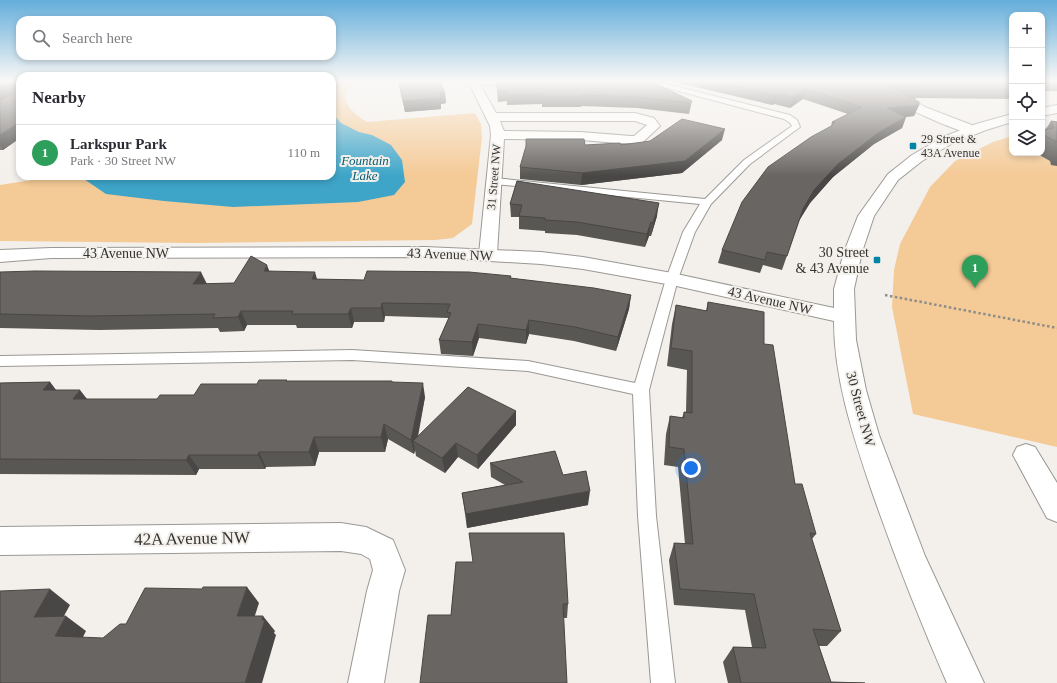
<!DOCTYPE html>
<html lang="en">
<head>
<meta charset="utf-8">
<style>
	body { margin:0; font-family:Georgia,serif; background:#f7f7f7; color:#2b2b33 }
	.controls { position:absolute; right:12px; top:12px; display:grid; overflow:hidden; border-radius:8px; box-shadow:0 2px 6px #0003 }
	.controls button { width:36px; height:36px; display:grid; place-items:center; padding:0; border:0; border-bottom:1px solid #e1e1e2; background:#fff; color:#2b2b33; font:20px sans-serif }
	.you { position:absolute; left:691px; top:468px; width:14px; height:14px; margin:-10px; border:3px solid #fff; border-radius:50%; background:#1a73e8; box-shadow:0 0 0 6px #1a73e833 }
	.badge { display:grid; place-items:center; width:26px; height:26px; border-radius:50%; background:#db2777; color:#fff; font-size:13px; font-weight:700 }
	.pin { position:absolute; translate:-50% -33px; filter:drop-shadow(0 1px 2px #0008) }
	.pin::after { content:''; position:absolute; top:21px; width:14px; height:12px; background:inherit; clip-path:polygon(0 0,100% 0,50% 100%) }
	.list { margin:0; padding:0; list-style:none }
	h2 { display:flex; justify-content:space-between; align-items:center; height:52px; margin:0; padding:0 16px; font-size:17px }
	h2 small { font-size:13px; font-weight:400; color:#7c7c81 }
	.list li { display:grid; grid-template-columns:26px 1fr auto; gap:12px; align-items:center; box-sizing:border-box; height:56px; padding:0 16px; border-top:1px solid #e1e1e2 }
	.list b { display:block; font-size:15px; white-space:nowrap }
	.list p { margin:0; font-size:13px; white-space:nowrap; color:#7c7c81 }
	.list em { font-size:13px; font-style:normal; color:#7c7c81 }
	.icon { flex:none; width:22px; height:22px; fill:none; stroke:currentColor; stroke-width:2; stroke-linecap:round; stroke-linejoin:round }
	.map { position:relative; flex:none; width:1057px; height:683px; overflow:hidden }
	.search { position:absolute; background:#fff; box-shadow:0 2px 6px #0003; left:16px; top:16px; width:320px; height:44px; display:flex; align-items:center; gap:10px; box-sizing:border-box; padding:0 14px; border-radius:12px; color:#7c7c81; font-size:15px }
	.panel { position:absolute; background:#fff; box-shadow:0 2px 6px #0003; left:16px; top:72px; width:320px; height:108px; border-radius:12px }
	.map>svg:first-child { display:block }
	.green { fill:#f4ca96 }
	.water { fill:#3ea5c8 }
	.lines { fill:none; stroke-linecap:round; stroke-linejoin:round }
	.service-casing { stroke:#9a9894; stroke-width:2 }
	.minor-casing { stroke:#9a9894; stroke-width:2 }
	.tertiary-casing { stroke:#9a9894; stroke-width:2 }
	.path { stroke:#8f8d8a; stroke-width:2.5; stroke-dasharray:2.5 2.5; stroke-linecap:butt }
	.service { fill:#fff; fill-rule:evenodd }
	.minor { fill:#fff; fill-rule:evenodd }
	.tertiary { fill:#fff; fill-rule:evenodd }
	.wall { fill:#595754 }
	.shaded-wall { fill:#494745 }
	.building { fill:#686562; stroke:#494745 }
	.poi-dot { fill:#0084a7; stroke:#f3f0ec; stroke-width:1.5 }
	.labels { text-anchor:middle; stroke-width:4; stroke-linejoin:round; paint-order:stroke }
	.far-poi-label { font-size:12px; fill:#343331; stroke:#f3f0ec; text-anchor:start }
	.far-street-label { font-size:12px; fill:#343331; stroke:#f3f0ec }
	.far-water-label { font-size:13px; font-style:italic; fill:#035b74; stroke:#f3f0ec }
	.poi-label { font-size:14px; fill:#343331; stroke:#f3f0ec; text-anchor:end }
	.street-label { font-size:14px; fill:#343331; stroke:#f3f0ec }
	.near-street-label { font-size:17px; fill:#343331; stroke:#f3f0ec }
</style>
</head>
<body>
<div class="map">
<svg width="1057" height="683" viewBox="0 0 1057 683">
	<rect width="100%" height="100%" fill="#f3f0ec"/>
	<!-- green -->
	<path class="green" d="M332,81H352C351,84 347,88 346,92C343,106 357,116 367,122L475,113L481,124L482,137L472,224L453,238L435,240L194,243L0,241V185L57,176H332Z
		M1057,125V447L913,414L892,307L894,270L900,244L930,187L955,161L993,142L1012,136V153H1042V128Z"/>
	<!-- water -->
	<path class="water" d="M332,113L341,123L359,132L372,135L391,145L402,160L405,182L394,195L358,202L233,207L164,201L106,194L81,177V176H332Z"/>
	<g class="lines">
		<defs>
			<path id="service" d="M474,81H516L519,83L516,85L472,84V82Z
				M641,81L667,84L790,115L797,120L800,127L750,164L711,204L695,232L678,279L649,390L656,516L675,683H651L638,516L633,394L528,371L352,360L0,366V356L352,350L528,361L635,383L666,279L683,232L700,204L494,184L489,181L494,178L705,199L744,160L792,126L790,123L784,119L667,88L639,84V82Z"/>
			<path id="minor" d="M468,81H478L496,113H635L654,118L660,126L643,142L631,144L581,140L504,139L497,254L494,258L488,259L482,258L479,254L491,135L490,126ZM500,121H635L647,125L634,136H631L581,132L504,131Z
				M869,81H881L925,107L977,127L978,130L977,133L972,134C948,128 883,100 869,81Z
				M1026,444L1035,447L1057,483V522L1047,518L1013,455L1017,447Z
				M341,523L366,527L393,540L405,570L399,591L384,683H348L367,591L373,570L370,559L361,554L341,551L0,555V527Z"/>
			<path id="tertiary" d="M1057,105V113L1042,116V108Z
				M1012,114V122L986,130L953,143L922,161L898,180L874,216L862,252L854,289L856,340L866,390L879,435L925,556L984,683H947C919,619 894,555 871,489C853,435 834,379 834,321L672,285L583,269L541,264L425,257L51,258L0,262V250L51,248L425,247L541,252L583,257L672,273L834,308V289L844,252L858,216L888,174L912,155L943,137L976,124Z"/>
		</defs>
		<!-- service casing -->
		<use href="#service" class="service-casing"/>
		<!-- minor casing -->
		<use href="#minor" class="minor-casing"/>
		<!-- tertiary casing -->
		<use href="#tertiary" class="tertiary-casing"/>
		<!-- path -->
		<path class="path" d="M885,295L1057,328"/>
		<!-- service -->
		<use href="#service" class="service"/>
		<!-- minor -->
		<use href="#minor" class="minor"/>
		<!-- tertiary -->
		<use href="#tertiary" class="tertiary"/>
	</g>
	<!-- wall -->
	<path class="wall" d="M0,81H20V138L3,150H0Z
		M398,81L445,93L446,103L441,104V109L405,112Z
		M496,81L692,101L689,114L637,108L581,106V107H542V104L507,105V101L498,102Z
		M670,81H870L869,82L919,105L914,116L906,117L902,128L874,144L833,177L810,203L799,221L782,270L763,265L760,273L718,263L722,250L831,126L832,122L848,114L803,99L790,108L774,104L772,105Z
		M883,81H1012V99L916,98L915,100Z
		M1042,81H1057V91H1045L1042,96Z
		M1051,121L1057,122V166L1051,165L1050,161L1036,153H1042V130L1046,129Z
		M722,140L682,173L581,185L520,179V167L585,145Z
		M517,181L657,216L651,236H649L645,247L577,235L545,233V231L519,229V217H511L510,204Z
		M269,271L317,279L364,280L511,276V278L631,295L629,309L616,351L574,341L529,334L526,344L479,338L473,356L441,354L439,340L448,319V318L385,316L384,322H354L352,328H297L296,325H247L244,331L220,332L218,328L99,330L0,328V272L207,284L234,283Z
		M708,302L764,344L795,484L816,534L812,539L841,631L827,646H819L831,682L865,683H728L723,662L733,647H752L745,610L674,605L669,560L674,543L685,544L678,467L664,465L666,434L670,416L682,418L684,412H686L687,370L667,366L672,324L676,305L706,311Z
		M287,380V381L393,382L425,397L418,437L516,411V425L478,469L458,457L445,473L416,456L415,450L414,454L388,439L385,452H319L315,466L266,467L265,469H199L196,475L0,474V383L50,382L56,390L87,399H157L194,395Z
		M490,463L563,475L588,505L467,528L462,493L505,485L491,477Z
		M456,562L568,604L567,618L451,615Z"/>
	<!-- shaded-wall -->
	<path class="shaded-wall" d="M14,83L20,93L0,102V89Z
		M806,89L803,99L790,108L793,97Z
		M440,93H445L446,103L441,104V109L405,112L403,101Z
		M777,94L774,104L772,105L775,95Z
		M919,105L914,116L882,119L887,108Z
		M906,117L902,128L874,144L833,177L810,203L798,222L803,209L814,190L838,164L878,133Z
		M20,122V138L3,150L0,145V135Z
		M725,129L722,140L682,173L581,185L582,173Z
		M659,203L657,216L651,236L653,223Z
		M651,222L649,236L645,247L647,234Z
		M267,265L272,278L264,271Z
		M201,272L208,286L193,284Z
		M315,272L319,286L312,279Z
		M631,295L629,309L616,351L618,337Z
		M382,303L385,316L384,322L381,308Z
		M351,308L354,322L352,328L348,314Z
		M241,311L247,325L244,331L238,317Z
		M529,320V334L526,344V330Z
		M478,324L479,338L473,356L472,342Z
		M50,382L61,397L43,390Z
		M423,383L425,397L416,443L413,441L415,450L414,454L411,440Z
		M80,390L91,404L73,399Z
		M516,411V425L478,469L477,455Z
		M384,424L388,439L385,452L381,437Z
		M314,437L319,452L315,466L309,452Z
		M456,443L458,457L445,473L442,458Z
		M259,452L266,467L265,469L258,455Z
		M189,455L199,469L196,475L186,460Z
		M590,491L588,505L467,528L466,514Z
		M247,587L259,603L250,631L237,616Z
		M50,589L70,605L55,632L34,617Z
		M66,616L86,631L76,651L55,636Z
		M263,616L275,631L274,633L276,635L262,683H245Z"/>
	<!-- building -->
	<path class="building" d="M0,81H20V122L0,135V100L15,94L14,83L0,89Z
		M399,81H440L445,93H440V98L403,101Z
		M497,81H650L692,101L691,103L639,97L581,95V97H542V94L507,95L506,91H498Z
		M713,81H813L816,82H885L919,102V105L887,108L906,117L878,133L838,164L814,190L803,209L787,256L767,252L765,260L722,250L742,202L768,167L811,137L833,125L832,124L835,123L832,122L862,107L806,89L793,97L777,94L775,95L761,92Z
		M904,81H1012V88H920V89Z
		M1042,86L1047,88H1042Z
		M682,119L725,129L685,161L582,173L520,167L526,146V139H584L585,145L620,143L621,145L650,141Z
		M1051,121L1057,122V142L1042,134V130L1054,128Z
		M517,181L659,203L653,223L651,222L647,234L577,222L545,220V218L519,216L522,205L510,204Z
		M251,256L267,265L264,271L315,272L312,279L364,280L367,271L469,272L511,276L510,278L594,288L631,295L618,337L575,327L529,320L526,330L478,324L472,342L439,340L451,313L447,312L450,304L382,303L381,308H351L348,314H292L293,311H241L238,317L213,318L215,314L90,316L0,314V272L35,271L201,272L193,284L234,283Z
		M708,302L764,312V344L773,345L795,484H802L816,534L810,533L841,631L813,629L831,682L865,683H741L733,647L766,648L754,594L680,589L674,543L693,544L684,449L669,447L670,416L684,418V412L692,413V351L671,348L676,305L707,311Z
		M259,380H287L286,381H392V382L423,383L411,440L384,424L381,437H314L309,452H259L258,455H189L186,460L0,459V383L50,382L43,390H80L73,399H157L160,395H194L201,384H257Z
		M468,387L516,411L477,455L456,443L442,458L413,441Z
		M555,451L563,475L586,471L590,491L466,514L462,493L523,482L490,463Z
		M469,533H564L568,604H563L567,683H420L428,615H451L456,562H473Z
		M203,587H247L237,616H263L262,620H265L245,683H0V591L50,589L34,617L66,616L55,636L103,638L120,624H126L145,588L202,589Z"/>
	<!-- sky -->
	<linearGradient id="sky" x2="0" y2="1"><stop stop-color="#64aedb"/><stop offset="0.46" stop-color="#faf8f6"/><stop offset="1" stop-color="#faf8f6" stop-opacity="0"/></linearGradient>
	<rect width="1057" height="176" fill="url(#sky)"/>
	<!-- markers -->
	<g class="poi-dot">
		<rect x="909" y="142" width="8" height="8" rx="2"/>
		<rect x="873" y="256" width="8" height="8" rx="2"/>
	</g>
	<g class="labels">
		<!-- far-poi labels -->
		<g class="far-poi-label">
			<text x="921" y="143">29 Street &amp;<tspan x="921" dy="14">43A Avenue</tspan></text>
		</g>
		<!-- far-street labels -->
		<g class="far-street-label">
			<text transform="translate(494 177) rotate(-85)" y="4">31 Street NW</text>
		</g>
		<!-- far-water labels -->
		<g class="far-water-label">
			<text x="365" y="165">Fountain<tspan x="365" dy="15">Lake</tspan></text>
		</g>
		<!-- poi labels -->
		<g class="poi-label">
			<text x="869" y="257">30 Street<tspan x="869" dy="16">&amp; 43 Avenue</tspan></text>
		</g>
		<!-- street labels -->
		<g class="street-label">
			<text x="126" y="258">43 Avenue NW</text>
			<text transform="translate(450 254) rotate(2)" y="5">43 Avenue NW</text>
			<text transform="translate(770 300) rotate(13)" y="5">43 Avenue NW</text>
			<text transform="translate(861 409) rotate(75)" y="5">30 Street NW</text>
		</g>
		<!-- near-street labels -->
		<g class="near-street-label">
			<text transform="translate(192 538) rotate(-1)" y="6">42A Avenue NW</text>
		</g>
	</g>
</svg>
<div class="controls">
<button>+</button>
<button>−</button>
<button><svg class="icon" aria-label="locate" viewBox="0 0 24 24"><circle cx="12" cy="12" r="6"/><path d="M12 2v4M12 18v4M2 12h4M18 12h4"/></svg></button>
<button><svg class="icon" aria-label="layers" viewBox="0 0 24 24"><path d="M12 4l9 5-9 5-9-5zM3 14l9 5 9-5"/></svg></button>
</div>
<div class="you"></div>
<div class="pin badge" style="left:975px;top:288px;background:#2e9e5b">1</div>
<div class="search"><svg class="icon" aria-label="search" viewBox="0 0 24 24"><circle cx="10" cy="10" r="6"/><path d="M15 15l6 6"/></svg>Search here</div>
<section class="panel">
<h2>Nearby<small></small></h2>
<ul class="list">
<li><span class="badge" style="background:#2e9e5b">1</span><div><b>Larkspur Park</b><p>Park · 30 Street NW</p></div><em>110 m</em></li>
</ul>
</section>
</div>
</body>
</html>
